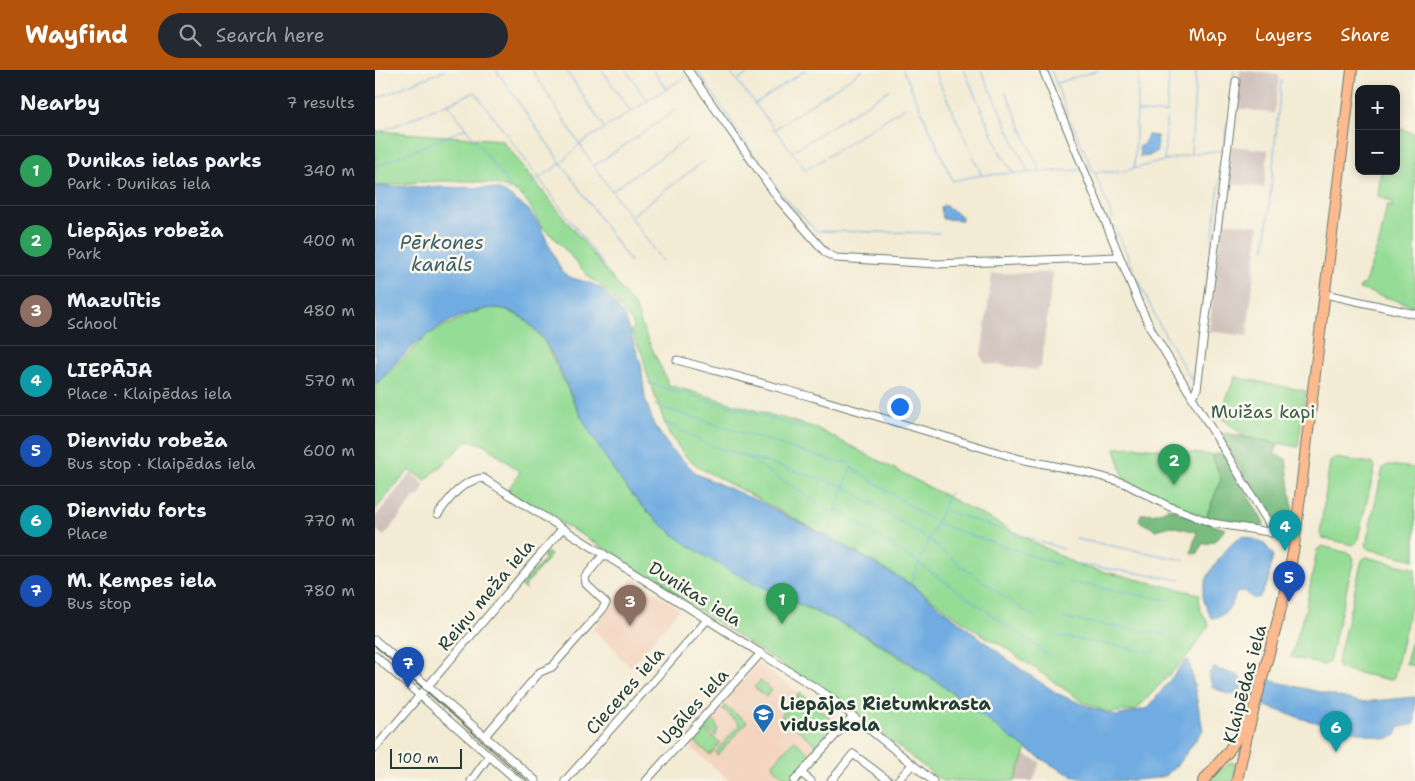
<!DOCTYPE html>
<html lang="en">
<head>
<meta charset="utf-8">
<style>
	body { margin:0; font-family:"Shantell Sans",sans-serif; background:#242831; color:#f1f3f6 }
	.controls { position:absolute; right:15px; top:15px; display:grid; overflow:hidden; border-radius:10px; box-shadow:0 2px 8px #0003 }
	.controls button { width:45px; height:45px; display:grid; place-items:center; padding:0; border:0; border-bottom:1px solid #363941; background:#171b24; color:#f1f3f6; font:25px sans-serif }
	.scale { position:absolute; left:15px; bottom:12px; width:72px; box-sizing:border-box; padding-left:5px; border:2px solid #1f3d34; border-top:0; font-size:14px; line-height:18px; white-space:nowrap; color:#1f3d34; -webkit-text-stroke:4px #fbf7ec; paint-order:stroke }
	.you { position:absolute; left:524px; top:336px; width:18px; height:18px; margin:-12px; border:4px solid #fff; border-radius:50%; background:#1a73e8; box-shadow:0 0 0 8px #1a73e833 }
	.badge { display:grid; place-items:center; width:32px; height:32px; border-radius:50%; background:#b45309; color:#fff; font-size:16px; font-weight:700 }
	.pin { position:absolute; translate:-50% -41px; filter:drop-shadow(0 1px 2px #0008) }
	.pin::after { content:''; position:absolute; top:26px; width:18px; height:15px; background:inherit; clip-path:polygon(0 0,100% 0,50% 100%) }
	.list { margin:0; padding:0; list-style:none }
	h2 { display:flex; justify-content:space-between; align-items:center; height:65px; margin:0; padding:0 20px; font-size:21px }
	h2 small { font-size:16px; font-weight:400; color:#9ea1a6 }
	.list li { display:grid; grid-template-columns:32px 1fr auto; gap:15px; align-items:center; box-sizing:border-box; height:70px; padding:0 20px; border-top:1px solid #363941 }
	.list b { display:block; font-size:19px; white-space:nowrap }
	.list p { margin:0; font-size:16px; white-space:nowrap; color:#9ea1a6 }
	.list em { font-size:16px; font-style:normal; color:#9ea1a6 }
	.icon { flex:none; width:28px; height:28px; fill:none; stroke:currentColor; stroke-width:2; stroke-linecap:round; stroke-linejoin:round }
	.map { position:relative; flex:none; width:1040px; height:711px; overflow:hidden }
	header { display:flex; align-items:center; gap:30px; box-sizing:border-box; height:70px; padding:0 25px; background:#b45309; color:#fff }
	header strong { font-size:24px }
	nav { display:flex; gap:28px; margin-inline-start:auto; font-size:18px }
	.search { width:350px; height:45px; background:#242831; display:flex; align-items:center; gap:12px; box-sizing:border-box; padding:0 18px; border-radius:28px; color:#9ea1a6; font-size:19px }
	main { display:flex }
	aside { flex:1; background:#171b24 }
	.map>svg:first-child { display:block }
	.built { fill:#f3d4bf }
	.industrial { fill:#cfc0bb }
	.green { fill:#95dc96; stroke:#5a8c65 }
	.forest { fill:#78bc7f; stroke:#4c7c5a }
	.water { fill:#70ace1; stroke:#48748a }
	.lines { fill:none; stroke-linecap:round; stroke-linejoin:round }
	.stream { stroke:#70ace1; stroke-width:1 }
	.minor-casing { stroke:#697a6c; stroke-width:9 }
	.highway-casing { stroke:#697a6c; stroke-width:12 }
	.minor { stroke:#fff; stroke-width:7 }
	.highway { stroke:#fcba8e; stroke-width:10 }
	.tram { stroke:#1f3d34; stroke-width:1 }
	.labels { text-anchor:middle; stroke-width:5; stroke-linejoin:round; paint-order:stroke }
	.park-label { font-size:18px; fill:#375d48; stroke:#fbf7ec }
	.street-label { font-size:18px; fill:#1f3d34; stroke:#fbf7ec }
	.poi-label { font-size:18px; font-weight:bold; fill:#1f3d34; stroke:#fbf7ec; text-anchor:start }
	.water-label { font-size:19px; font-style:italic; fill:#375e68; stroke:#fbf7ec }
</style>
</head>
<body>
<header>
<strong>Wayfind</strong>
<div class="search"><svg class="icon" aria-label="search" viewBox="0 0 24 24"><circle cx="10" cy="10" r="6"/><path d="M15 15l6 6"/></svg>Search here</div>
<nav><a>Map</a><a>Layers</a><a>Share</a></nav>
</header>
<main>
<aside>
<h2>Nearby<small>7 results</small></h2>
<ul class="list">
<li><span class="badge" style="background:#2e9e5b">1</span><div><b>Dunikas ielas parks</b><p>Park · Dunikas iela</p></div><em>340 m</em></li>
<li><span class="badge" style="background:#2e9e5b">2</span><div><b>Liepājas robeža</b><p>Park</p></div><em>400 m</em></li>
<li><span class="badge" style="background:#8d6e63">3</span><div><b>Mazulītis</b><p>School</p></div><em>480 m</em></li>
<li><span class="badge" style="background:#0f9aa8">4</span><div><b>LIEPĀJA</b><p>Place · Klaipēdas iela</p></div><em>570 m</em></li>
<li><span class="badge" style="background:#1a4fb4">5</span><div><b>Dienvidu robeža</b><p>Bus stop · Klaipēdas iela</p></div><em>600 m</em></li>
<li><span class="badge" style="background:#0f9aa8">6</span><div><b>Dienvidu forts</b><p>Place</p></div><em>770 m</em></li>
<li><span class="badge" style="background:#1a4fb4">7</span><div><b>M. Ķempes iela</b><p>Bus stop</p></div><em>780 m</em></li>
</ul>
</aside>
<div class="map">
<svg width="1040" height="711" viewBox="0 0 1040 711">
	<rect width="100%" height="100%" fill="#fbf7ec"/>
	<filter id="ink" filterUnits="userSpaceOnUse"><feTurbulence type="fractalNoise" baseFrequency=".02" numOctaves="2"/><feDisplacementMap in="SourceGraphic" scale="10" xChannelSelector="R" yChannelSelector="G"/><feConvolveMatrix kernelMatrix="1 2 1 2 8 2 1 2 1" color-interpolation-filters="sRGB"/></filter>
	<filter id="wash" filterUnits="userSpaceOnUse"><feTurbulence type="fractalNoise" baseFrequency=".0096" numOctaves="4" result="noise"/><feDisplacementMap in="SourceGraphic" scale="20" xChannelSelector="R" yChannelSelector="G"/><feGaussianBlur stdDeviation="1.12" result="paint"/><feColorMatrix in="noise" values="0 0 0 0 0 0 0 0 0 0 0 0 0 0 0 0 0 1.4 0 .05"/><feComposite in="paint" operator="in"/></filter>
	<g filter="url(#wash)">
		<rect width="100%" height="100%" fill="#f3ebd4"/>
		<!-- built -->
		<path class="built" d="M258,508L304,539L256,597L244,586L242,581L218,559Z
			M382,593L466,652L412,711H355L312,674Z"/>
		<!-- industrial -->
		<path class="industrial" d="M865,0L904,5L899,43L860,38Z
			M856,76L893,80L889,118L852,113Z
			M847,152L884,156L872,266L834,261Z
			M678,202L666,296L661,300L610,293L606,287L617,204Z
			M36,403L50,415L44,426L40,427L9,466L0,459V447Z
			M650,685L665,692L658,711H640Z"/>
		<!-- green -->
		<path class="green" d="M1021,57L1040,64V236L984,219L986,215H989L1005,170L1012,135L1017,137V132L1003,126L1006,101H1021Z
			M0,61L127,70L261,238L267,257L294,315L441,358L705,496L824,524L825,539L834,555L814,584L761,640L734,643L708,632L626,575L604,563L537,515L467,474L325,398L310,386L293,362L272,304L268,286L256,261L259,257L257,252L226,215L215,208L178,166C161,158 160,134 143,123C112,103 37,113 0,116Z
			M116,237L132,240L149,249L169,270L206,347L412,529L478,559L508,577L564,613L652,678L640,711H567L482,644L229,478L132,421L145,402L110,375L93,370L51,410L34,400L0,440V316L52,265L97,243Z
			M860,307L931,321L923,377L870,367L844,346Z
			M764,377L837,385L846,409L831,448L750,412L740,378Z
			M959,388L997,393L1000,397L982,472L978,475L948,468L945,464L955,391Z
			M1013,395L1040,398V490L993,479L991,474L1008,398Z
			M947,476L976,484L979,489L954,592L949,595L916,587L931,538L942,480Z
			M173,483L176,485L149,517L150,520L145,515L146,510L151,511L169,490V484Z
			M991,487L1040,499V519L1019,607L1015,610L965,599L962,594L987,490Z
			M1040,556V596L1031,594Z
			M385,611L397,620L391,627L379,617Z
			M425,623L461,653L443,676L406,646Z
			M350,636L372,652L343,685L340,683L365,654L348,639Z
			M334,646L342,654L340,656L343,658L341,666L327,655Z
			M329,659L345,673L335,685L319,671Z
			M419,670L438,687L414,710L400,699L398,694Z
			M856,692L861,694L859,711H832Z"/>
		<!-- forest -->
		<path class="forest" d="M851,363L904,374L899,384L911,389L919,448L915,460L901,458L845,366Z
			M848,383L889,453L885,459L831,448L846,409L837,385Z
			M793,438L850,459C844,468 838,474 827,474L823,483L818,484L816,482L822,462L796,456L781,460L764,451L766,444L784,443Z"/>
		<!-- water -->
		<path class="water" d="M773,65L782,66V81L774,86L765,87L764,76L768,75Z
			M0,116L114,118L128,121L154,140L165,156L186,200L193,207L215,213L226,218L250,247L266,294L270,328L279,355L295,378L322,404L387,433L466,474L535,514L644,598L683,624L717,638L742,646L773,638L810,591H814L828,660C818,673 804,696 791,705C778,711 733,711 717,711C679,707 610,647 578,623C541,596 501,569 459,550C394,519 323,493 271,440C245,413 225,381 207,348C187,312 176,257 133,240C111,232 72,251 54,264C34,277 16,298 0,316Z
			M569,135L587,147V150L568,149L566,137Z
			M867,466L888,472L898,485L893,512L884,528H877L870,521L861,523C857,537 851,547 836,548C833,539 827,531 828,522C829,505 853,474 867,466Z
			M839,598L864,606L867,615L865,625L853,624L837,617L834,603Z
			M894,610L986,632L1040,627V654L1025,657L1020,666L1011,669L928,649L888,635C885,628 889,615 894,610Z"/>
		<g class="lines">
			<!-- stream -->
			<path class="stream" d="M121,0L256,193
				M157,0L217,93L287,191
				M191,0L229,57
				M227,0L255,41
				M251,0L272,30
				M322,0L403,120L441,161L564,163
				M354,0L431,100L530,37
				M528,0L578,111L606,105L705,100
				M559,0L606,104
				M589,0L627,86L638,103
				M606,0L653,102
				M676,0L693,45
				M0,1L3,0
				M363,10L379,0
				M858,11L859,0
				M682,13L724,0
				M291,19L312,6
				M631,22L665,101
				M0,29L70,0
				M73,34L133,114V120
				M379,34L431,0
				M762,42L791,43
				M696,52L719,102H745L816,84L848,80
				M400,59L487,0
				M0,64L100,22L229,196
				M418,81L514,20
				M816,83L821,0
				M789,91L794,0
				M219,96L303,39
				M0,97L91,58
				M759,99L764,0
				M720,103L738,149
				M155,115L186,93L205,74L291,19L278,0
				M238,120L312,69
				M256,146L329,91
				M740,157L759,200
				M890,179L906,11
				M762,207L783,252L817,311L823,285
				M830,229L852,52
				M273,313L431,359
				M279,335L458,391L476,393
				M288,351L331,374L469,416L556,471L586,496L660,548
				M367,384L458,443
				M462,439L545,494L674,585
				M568,440L688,479
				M453,463L476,397L563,454L685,495
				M701,469L809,490
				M697,493L806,510
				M694,512L792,530
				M535,514L575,422
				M687,548L792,565
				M684,566L776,582"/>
		</g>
	</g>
	<g filter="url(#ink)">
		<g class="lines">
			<defs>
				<path id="minor" d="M313,0L405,131L451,183L461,188L562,194L743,187
					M668,0L765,236L777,261L896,457V463
					M950,224L1040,244
					M302,290L437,327L645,389L710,402L749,413L793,436L837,453L920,466
					M817,326L822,319L861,11
					M63,444C75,428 86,411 108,408L114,412L452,625L558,711
					M0,570L161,711
					M0,586L143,711
					M110,666L165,602L177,597L227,540L231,533L211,514L210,507L229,484
					M0,678L187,459
					M426,703L436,711
					M96,711L114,686
					M190,711L332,550
					M271,711L386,583
					M419,711L478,646
					M456,711L478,684L514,711
					M522,711L537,695"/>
				<path id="highway" d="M828,711L853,682L871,653
					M862,711C877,631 906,555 919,476L977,0"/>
			</defs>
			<!-- minor casing -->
			<use href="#minor" class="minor-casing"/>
			<!-- highway casing -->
			<use href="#highway" class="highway-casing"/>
			<!-- minor -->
			<use href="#minor" class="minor"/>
			<!-- highway -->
			<use href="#highway" class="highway"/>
			<!-- tram -->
			<path class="tram" d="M0,576L152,711"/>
		</g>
	</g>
	<!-- icons -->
	<defs>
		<symbol id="school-pin" viewBox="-11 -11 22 30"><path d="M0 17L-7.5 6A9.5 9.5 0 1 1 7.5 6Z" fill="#1f6fb2" stroke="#fbf7ec"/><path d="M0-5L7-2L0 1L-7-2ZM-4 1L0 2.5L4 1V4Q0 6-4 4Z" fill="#fff"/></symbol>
	</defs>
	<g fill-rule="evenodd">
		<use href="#school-pin" x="376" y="632" width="25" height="34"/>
	</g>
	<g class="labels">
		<!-- park labels -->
		<g class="park-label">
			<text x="888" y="348">Muižas kapi</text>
		</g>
		<!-- street labels -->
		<g class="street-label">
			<text transform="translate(320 524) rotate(32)" y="6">Dunikas iela</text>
			<text transform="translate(111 525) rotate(-50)" y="6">Reiņu meža iela</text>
			<text transform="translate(870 614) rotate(-75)" y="6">Klaipēdas iela</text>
			<text transform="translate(250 621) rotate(-49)" y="6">Cieceres iela</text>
			<text transform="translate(318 637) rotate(-48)" y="6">Ugāles iela</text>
		</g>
		<!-- poi labels -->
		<g class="poi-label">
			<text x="405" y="640">Liepājas Rietumkrasta<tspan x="405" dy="21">vidusskola</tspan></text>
		</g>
		<!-- water labels -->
		<g class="water-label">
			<text x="67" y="179">Pērkones<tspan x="67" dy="22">kanāls</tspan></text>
		</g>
	</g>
</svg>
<div class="controls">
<button>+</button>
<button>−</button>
</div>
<div class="scale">100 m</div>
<div class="you"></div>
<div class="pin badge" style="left:407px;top:554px;background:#2e9e5b">1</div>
<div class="pin badge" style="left:799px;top:415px;background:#2e9e5b">2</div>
<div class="pin badge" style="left:255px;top:556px;background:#8d6e63">3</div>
<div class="pin badge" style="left:910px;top:481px;background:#0f9aa8">4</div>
<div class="pin badge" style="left:914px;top:532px;background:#1a4fb4">5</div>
<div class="pin badge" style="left:961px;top:682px;background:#0f9aa8">6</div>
<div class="pin badge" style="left:33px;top:618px;background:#1a4fb4">7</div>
</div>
</main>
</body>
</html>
